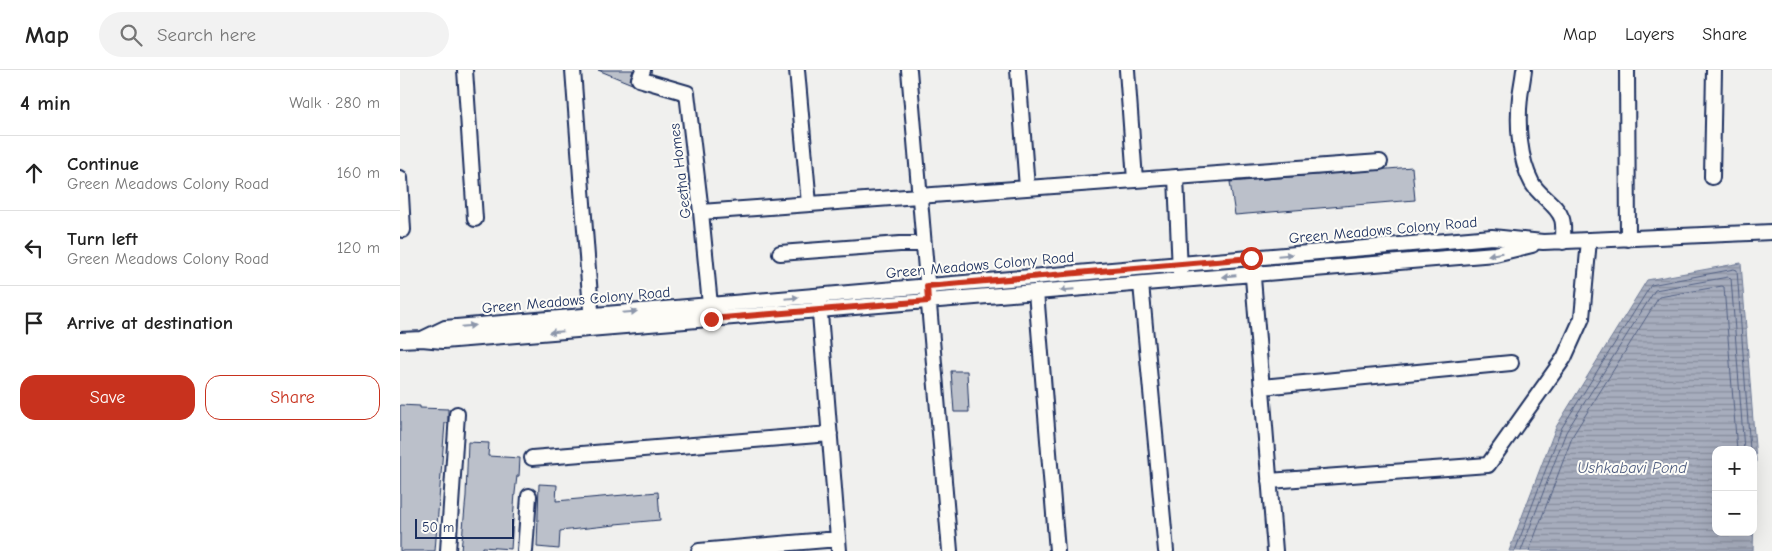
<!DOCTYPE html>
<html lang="en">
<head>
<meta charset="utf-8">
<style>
	body { margin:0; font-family:"Comic Neue",sans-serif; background:#f2f2f2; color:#222 }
	.controls { position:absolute; right:15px; bottom:15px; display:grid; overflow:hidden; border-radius:10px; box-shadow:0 5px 20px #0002 }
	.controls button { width:45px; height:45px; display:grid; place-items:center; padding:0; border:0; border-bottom:1px solid #e0e0e0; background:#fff; color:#222; font:25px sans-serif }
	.scale { position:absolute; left:15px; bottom:12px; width:99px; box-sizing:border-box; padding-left:5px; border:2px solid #1b2f5e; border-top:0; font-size:14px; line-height:18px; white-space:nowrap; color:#1b2f5e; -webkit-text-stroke:4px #fdfcf7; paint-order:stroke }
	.stop { position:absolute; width:15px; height:15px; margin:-11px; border:4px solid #c8321e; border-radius:50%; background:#fff }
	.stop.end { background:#c8321e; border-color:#fff; box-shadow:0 1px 5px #0008 }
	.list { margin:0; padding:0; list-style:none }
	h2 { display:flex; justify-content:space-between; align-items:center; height:65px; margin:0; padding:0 20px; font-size:21px }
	h2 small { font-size:16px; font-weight:400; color:#767676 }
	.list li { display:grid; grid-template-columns:32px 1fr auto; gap:15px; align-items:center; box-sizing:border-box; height:75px; padding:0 20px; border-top:1px solid #e0e0e0 }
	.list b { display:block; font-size:19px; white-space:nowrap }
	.list p { margin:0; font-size:16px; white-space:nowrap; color:#767676 }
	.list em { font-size:16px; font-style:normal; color:#767676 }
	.actions { display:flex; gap:10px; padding:15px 20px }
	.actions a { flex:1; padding:11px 0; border:1px solid #c8321e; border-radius:15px; text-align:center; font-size:18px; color:#c8321e }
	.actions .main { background:#c8321e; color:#fff }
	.icon { flex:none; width:28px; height:28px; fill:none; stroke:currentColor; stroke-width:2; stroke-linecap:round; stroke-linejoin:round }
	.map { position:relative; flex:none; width:1372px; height:481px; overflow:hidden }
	header { display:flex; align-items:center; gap:30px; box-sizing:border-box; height:70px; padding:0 25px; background:#fff; border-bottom:1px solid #e0e0e0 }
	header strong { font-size:24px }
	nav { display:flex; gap:28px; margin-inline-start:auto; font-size:18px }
	.search { width:350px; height:45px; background:#f2f2f2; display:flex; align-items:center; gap:12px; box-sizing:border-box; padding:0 18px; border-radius:28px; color:#767676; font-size:19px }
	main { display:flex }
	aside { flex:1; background:#fff }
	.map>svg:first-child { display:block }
	.water { fill:url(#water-rules); stroke:#6f7b97; fill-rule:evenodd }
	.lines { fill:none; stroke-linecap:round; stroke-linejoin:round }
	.shore { stroke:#536184; stroke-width:1 }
	.building { fill:#bbc0ca; stroke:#1b2f5e }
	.minor-casing { stroke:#1b2f5e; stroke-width:18 }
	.minor { stroke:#fdfcf7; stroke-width:14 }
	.oneway { fill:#8c96aa }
	.route { stroke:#c8321e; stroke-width:6 }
	.labels { text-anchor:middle; stroke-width:4; stroke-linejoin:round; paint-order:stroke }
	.street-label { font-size:15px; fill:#1b2f5e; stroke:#fdfcf7 }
	.water-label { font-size:16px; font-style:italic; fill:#4c5b7f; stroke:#fdfcf7 }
</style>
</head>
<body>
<header>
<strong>Map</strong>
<div class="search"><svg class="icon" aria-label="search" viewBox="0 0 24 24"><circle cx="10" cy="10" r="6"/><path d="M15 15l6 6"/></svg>Search here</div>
<nav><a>Map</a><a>Layers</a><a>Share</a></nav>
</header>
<main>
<aside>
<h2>4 min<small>Walk · 280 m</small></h2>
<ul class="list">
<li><svg class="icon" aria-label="ahead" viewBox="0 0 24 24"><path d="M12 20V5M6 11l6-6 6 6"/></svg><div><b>Continue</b><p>Green Meadows Colony Road</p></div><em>160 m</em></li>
<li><svg class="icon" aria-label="left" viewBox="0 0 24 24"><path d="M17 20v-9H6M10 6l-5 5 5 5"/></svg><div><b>Turn left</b><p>Green Meadows Colony Road</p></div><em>120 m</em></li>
<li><svg class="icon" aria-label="arrive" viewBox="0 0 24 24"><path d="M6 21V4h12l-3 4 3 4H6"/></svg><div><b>Arrive at destination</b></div></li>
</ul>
<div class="actions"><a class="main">Save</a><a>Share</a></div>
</aside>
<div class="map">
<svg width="1372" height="481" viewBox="0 0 1372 481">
	<defs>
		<pattern id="water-rules" width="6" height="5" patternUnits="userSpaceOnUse" patternTransform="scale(1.25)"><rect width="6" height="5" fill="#a7adbd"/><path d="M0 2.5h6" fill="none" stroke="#878d9d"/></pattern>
	</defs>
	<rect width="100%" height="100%" fill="#f0f0ee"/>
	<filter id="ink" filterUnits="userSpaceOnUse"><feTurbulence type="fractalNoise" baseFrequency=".02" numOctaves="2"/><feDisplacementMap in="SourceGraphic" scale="10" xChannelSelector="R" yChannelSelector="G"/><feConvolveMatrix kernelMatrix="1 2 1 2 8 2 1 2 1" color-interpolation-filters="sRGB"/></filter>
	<g filter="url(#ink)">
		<!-- water -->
		<path class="water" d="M1341,193L1356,390L1353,481H1109L1156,357L1247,210ZM1316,380H1353V462H1316Z"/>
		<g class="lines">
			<!-- shore -->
			<path class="shore" d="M1115,481L1161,359L1251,215L1334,199L1337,200L1350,380
				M1121,481L1166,362L1255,220L1328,207L1331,208L1344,380
				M1129,481L1173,365L1259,227L1322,216L1324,217L1337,380"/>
		</g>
		<!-- building -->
		<path class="building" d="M198,0H233L230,10L232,14Z
			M1012,97L1015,130L835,145L830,112Z
			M551,301H567L569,342H554Z
			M0,335L20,336V338L48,339V353H45L35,481H0Z
			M68,372L89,373L88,386L120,388L119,406H117L115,423L111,479L82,477V481H61L66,426Z
			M139,414L157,415L156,431L258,422L260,450L215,454V455L160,461L159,479L137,477Z"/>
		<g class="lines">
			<defs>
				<path id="minor" d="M65,0L75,149
					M173,0L192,253
					M243,0L239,9L287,23L301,142L310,235
					M397,0L409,134
					M509,0L550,481
					M618,0L627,118
					M727,0L735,110
					M1124,0C1123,9 1121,18 1120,27C1117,54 1119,89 1132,113C1139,126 1157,134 1162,149C1164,155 1163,164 1163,172
					M1227,0L1228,169
					M776,107L780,202
					M1312,107L1314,0
					M0,108L3,160
					M301,142L980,92
					M380,183L500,174H523
					M852,195L875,481
					M741,214L766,481
					M636,222L657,481
					M419,231L439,481
					M22,269L45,258L1092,167L1143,172L1372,162
					M0,270L22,269L43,271L1095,184L1132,175
					M862,317L1111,293
					M132,388L430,364
					M869,411L1088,395L1164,288L1182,248L1189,170
					M48,481L57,344
					M125,481L129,426
					M299,481L438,469"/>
			</defs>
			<!-- minor casing -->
			<use href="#minor" class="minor-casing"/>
			<!-- minor -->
			<use href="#minor" class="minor"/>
		</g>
		<!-- one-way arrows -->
		<defs><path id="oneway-solid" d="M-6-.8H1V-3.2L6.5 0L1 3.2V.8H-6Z" transform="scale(1.25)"/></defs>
		<g class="oneway">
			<use href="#oneway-solid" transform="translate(1095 184) rotate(171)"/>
			<use href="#oneway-solid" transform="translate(885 185) rotate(-5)"/>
			<use href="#oneway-solid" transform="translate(829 206) rotate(175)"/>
			<use href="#oneway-solid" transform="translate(667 220) rotate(175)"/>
			<use href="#oneway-solid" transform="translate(392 228) rotate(-5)"/>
			<use href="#oneway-solid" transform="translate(230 242) rotate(-5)"/>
			<use href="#oneway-solid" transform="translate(68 256) rotate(-5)"/>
			<use href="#oneway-solid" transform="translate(156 262) rotate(175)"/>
		</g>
	</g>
	<g class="lines" filter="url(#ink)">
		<!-- route -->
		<path class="route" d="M311,249L528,231L527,216L851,188"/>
	</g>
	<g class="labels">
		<!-- street labels -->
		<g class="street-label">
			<text transform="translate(280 101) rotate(-97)" y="5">Geetha Homes</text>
			<text transform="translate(983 160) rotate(-5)" y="5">Green Meadows Colony Road</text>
			<text transform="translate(580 195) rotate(-5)" y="5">Green Meadows Colony Road</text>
			<text transform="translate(176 230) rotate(-5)" y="5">Green Meadows Colony Road</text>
		</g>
		<!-- water labels -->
		<g class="water-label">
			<text x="1232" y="403">Ushkabavi Pond</text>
		</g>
	</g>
</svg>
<div class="controls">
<button>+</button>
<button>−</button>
</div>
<div class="scale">50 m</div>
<div class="stop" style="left:851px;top:188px"></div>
<div class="stop end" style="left:311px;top:249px"></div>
</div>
</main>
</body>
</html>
